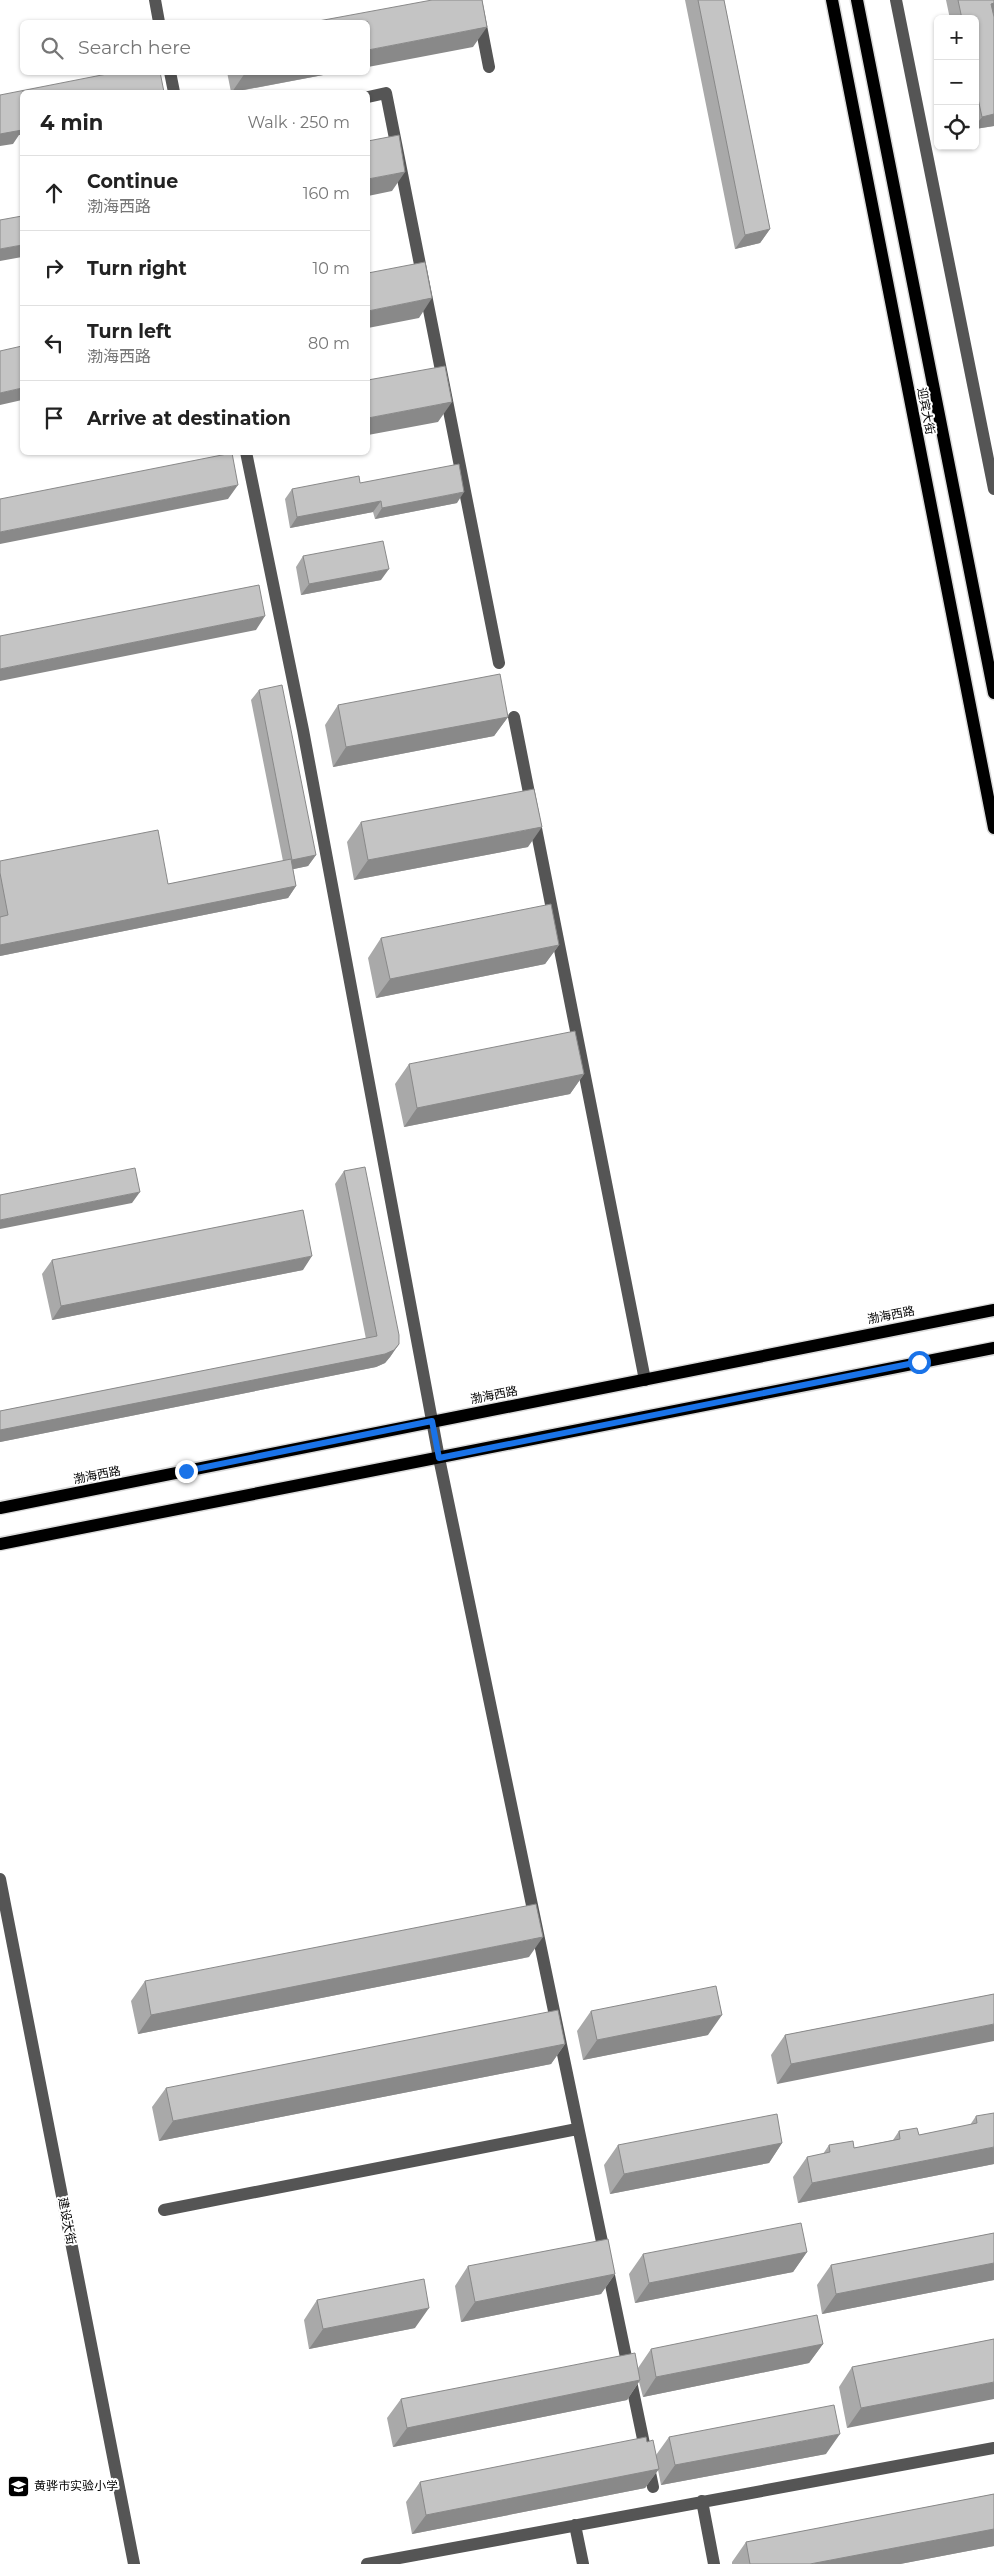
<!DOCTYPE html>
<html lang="en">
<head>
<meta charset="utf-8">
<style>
	body { margin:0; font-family:Montserrat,"Noto Sans SC",sans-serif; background:#f2f2f2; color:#222 }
	.controls { position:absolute; right:15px; top:15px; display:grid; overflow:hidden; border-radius:8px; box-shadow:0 1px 4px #0004 }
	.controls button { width:45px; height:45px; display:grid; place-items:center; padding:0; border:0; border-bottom:1px solid #e0e0e0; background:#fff; color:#222; font:25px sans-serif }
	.stop { position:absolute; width:15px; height:15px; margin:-11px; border:4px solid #1a73e8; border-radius:50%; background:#fff }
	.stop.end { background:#1a73e8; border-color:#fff; box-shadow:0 1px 5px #0008 }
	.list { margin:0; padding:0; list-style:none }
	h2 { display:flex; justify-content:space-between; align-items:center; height:65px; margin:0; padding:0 20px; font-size:21px }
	h2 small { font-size:16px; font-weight:400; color:#767676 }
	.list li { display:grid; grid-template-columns:32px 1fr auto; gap:15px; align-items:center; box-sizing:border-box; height:75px; padding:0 20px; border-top:1px solid #e0e0e0 }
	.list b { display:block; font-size:19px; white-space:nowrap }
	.list p { margin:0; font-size:16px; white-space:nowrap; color:#767676 }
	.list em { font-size:16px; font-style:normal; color:#767676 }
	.icon { flex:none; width:28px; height:28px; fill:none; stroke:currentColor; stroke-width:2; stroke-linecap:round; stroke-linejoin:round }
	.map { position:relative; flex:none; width:994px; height:2564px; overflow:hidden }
	.search { position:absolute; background:#fff; box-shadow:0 1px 4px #0004; left:20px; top:20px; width:350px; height:55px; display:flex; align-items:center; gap:12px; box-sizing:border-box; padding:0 18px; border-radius:8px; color:#767676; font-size:19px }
	.panel { position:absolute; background:#fff; box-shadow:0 1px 4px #0004; left:20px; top:90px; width:350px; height:365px; border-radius:8px }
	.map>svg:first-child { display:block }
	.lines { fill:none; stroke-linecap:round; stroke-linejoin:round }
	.major-casing { stroke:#dbdbdb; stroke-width:15 }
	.minor { stroke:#555; stroke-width:12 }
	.major { stroke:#000; stroke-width:12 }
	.wall { fill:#a9a9a9 }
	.shaded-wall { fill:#898989 }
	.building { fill:#c4c4c4; stroke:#898989 }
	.route { stroke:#1a73e8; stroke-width:6 }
	.labels { text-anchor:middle; stroke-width:4; stroke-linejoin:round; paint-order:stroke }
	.street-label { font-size:12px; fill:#000; stroke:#fff }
	.poi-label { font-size:12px; fill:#000; stroke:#fff; text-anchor:start }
</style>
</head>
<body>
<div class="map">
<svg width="994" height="2564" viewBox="0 0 994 2564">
	<rect width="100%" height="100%" fill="#fff"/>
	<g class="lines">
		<defs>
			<path id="major" d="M832,0L994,828
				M857,0L994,693
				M0,1508L994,1310
				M0,1544L994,1348"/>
		</defs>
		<!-- major casing -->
		<use href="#major" class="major-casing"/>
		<!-- minor -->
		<path class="minor" d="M155,0L159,22
			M476,0L489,67
			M896,0L994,489
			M170,72L174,92
			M368,97L386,93L499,663
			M246,452L303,730L439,1458L653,2487
			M514,717L645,1380
			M0,1879L134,2564
			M164,2210L577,2129
			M702,2501L714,2564
			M575,2525L583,2564
			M367,2564L994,2448"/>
		<!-- major -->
		<use href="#major" class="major"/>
	</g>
	<!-- wall -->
	<path class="wall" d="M685,0H724L770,229L760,243L735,249Z
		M946,0H994V126L975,129V19H950Z
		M227,72H339L234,92H231Z
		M360,483L457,503L375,519L373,512L290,528L285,499L292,489Z
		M303,556L381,580L301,595L296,567Z
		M259,690L316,855L308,866L293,869L296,886L288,898L0,956V861L168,884L283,861L251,700Z
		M338,705L508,717L494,736L333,767L325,725Z
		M361,822L528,847L354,880L347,842Z
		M381,938L559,945L545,964L376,998L368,958Z
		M409,1064L584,1074L570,1094L404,1127L395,1084Z
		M344,1171L399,1344L390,1357L385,1363L376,1367L0,1442V1411L366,1339L335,1184Z
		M52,1260L303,1270L52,1320L42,1274Z
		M529,1957L138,2034L131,2001L145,1981Z
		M994,1994L777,2084L771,2055L785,2035Z
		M591,2011L708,2035L583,2060L577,2031Z
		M565,2044L551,2064L159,2141L152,2107L166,2088Z
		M976,2116L994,2164L798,2203L793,2177L807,2157L823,2154L829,2145L854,2148L893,2140L899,2131L919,2135L970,2125Z
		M782,2143L769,2163L610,2194L604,2165L618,2145Z
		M994,2233V2280L822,2314L817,2285L831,2265Z
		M807,2252L793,2272L635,2303L629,2274L643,2254Z
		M468,2266L615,2274L601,2294L461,2322L455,2286Z
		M317,2300L415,2328L309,2349L304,2320Z
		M994,2339L847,2428L839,2387L852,2367Z
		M823,2344L809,2363L643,2397L639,2382L627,2400L393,2447L387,2418L401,2399L638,2368L651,2349Z
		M669,2437L826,2454L661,2485L658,2470L645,2488L412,2534L406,2502L420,2482L647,2442L656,2455Z
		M994,2494V2546L900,2564H732V2562L746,2542Z"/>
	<!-- shaded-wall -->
	<path class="shaded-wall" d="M994,3V15L982,17L991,4Z
		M487,27L473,47L368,67V50Z
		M249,72H339L232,92L245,73Z
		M994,114V126L975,129V126L982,117Z
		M22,123V135H19L13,144L0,146V134Z
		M405,172L392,191L368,196V179Z
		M770,229L760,243L735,249L745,235Z
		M22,245V257L0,261V249Z
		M432,298L419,318L368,328V311Z
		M22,388V400L0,405V393Z
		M452,402L438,422L368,435V418Z
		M238,485L228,499L0,544V532Z
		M464,492L457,503L375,519L382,508Z
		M381,501L373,512L290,528L297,517Z
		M389,569L381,580L301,595L309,584Z
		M265,616L256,630L0,681V669Z
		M508,717L494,736L333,767L346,747Z
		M542,827L528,847L354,880L368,860Z
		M316,855L308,866L285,871L292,860Z
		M296,886L288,898L0,956V945Z
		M559,945L545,964L376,998L390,979Z
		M584,1074L570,1094L404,1127L417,1108Z
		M140,1192L132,1203L0,1229V1220Z
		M312,1256L303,1270L52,1320L61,1306Z
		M399,1344L390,1357L385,1363L376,1367L0,1442V1430Z
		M543,1937L529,1957L138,2034L151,2015Z
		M722,2015L708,2035L583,2060L597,2040Z
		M994,2024V2041L777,2084L791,2064Z
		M565,2044L551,2064L159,2141L173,2121Z
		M782,2143L769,2163L610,2194L624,2174Z
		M994,2147V2164L798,2203L812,2183Z
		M807,2252L793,2272L635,2303L649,2283Z
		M994,2263V2280L822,2314L836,2294Z
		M615,2274L601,2294L461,2322L475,2302Z
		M429,2308L415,2328L309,2349L323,2329Z
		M823,2344L809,2363L643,2397L656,2377Z
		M640,2380L627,2400L393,2447L407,2428Z
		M994,2382V2399L847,2428L861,2408Z
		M840,2434L826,2454L661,2485L675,2465Z
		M659,2469L645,2488L412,2534L426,2515Z
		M994,2529V2546L900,2564H810Z"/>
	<!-- building -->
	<path class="building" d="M432,0H482L487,27L368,50V22H313Z
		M698,0H724L770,229L745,235Z
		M958,0H994V3L991,4L994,17V114L982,117L975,85V19H962Z
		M117,72H160L164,92H22V130L0,134V95Z
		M399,135L405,172L368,179V141Z
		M22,216V245L0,249V220Z
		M425,262L432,298L368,311V273Z
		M22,346V388L0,393V351Z
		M445,366L452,402L368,418V380Z
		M232,453L238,485L0,532V499Z
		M459,464L464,492L382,508L381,501L297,517L292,489L359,476L360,483Z
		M383,541L389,569L309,584L303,556Z
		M259,585L265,616L0,669V636Z
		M500,674L508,717L346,747L338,705Z
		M282,685L316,855L292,860L259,690Z
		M534,789L542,827L368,860L361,822Z
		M158,830L168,884L291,859L296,886L0,945V917L8,915L0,873V861Z
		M551,904L559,945L390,979L381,938Z
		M575,1031L584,1074L417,1108L409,1064Z
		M365,1167L399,1335V1344L394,1350L385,1354L0,1430V1411L377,1336L344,1171Z
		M135,1168L140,1192L0,1220V1195Z
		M303,1210L312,1256L61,1306L52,1260Z
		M536,1904L543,1937L151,2015L145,1981Z
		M716,1986L722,2015L597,2040L591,2011Z
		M994,1994V2024L791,2064L785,2035Z
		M558,2010L565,2044L173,2121L166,2088Z
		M994,2113V2147L812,2183L807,2157L830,2152L829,2145L853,2141L854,2148L900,2139L899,2131L917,2128L919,2135L977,2123L976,2116Z
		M777,2114L782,2143L624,2174L618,2145Z
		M801,2223L807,2252L649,2283L643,2254Z
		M994,2233V2263L836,2294L831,2265Z
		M608,2239L615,2274L475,2302L468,2266Z
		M424,2279L429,2308L323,2329L317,2300Z
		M817,2315L823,2344L656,2377L651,2349Z
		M994,2339V2382L861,2408L852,2367Z
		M635,2353L640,2380L407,2428L401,2399Z
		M834,2405L840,2434L675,2465L669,2437Z
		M646,2437L647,2442L653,2440L659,2469L426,2515L420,2482Z
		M994,2494V2529L810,2564H750L746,2542Z"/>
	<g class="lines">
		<!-- route -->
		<path class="route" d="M186,1471L432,1421L439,1458L919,1362"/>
	</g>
	<!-- icons -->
	<defs>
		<symbol id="school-square" viewBox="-11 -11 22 22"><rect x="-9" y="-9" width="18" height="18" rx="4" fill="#000" stroke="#fff"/><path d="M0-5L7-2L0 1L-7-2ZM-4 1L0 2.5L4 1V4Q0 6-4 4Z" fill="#fff"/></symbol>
	</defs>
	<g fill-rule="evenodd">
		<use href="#school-square" x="6" y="2474" width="25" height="25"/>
	</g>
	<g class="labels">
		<!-- street labels -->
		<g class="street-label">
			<text transform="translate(926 411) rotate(79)" y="4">迎宾大街</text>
			<text transform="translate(891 1315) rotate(-11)" y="4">渤海西路</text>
			<text transform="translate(494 1395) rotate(-11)" y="4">渤海西路</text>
			<text transform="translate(97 1475) rotate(-11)" y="4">渤海西路</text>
			<text transform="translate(67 2221) rotate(79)" y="4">建设大街</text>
		</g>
		<!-- poi labels -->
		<g class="poi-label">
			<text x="34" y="2490">黄骅市实验小学</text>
		</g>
	</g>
</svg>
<div class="controls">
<button>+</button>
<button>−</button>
<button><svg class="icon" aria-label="locate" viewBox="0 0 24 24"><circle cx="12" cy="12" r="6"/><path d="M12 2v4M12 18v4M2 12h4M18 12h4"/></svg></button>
</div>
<div class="stop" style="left:919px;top:1362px"></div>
<div class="stop end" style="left:186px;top:1471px"></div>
<div class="search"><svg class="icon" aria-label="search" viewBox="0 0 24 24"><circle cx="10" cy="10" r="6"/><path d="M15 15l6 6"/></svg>Search here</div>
<section class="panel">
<h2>4 min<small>Walk · 250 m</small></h2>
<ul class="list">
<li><svg class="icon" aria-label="ahead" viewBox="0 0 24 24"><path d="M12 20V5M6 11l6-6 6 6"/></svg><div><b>Continue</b><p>渤海西路</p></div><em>160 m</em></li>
<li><svg class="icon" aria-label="right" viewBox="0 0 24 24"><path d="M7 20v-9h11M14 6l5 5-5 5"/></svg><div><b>Turn right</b></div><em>10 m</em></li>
<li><svg class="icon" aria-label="left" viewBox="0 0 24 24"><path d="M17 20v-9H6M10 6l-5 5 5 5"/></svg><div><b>Turn left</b><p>渤海西路</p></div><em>80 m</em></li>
<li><svg class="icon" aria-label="arrive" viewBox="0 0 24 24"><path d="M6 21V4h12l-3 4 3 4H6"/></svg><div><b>Arrive at destination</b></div></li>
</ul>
</section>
</div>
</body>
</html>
